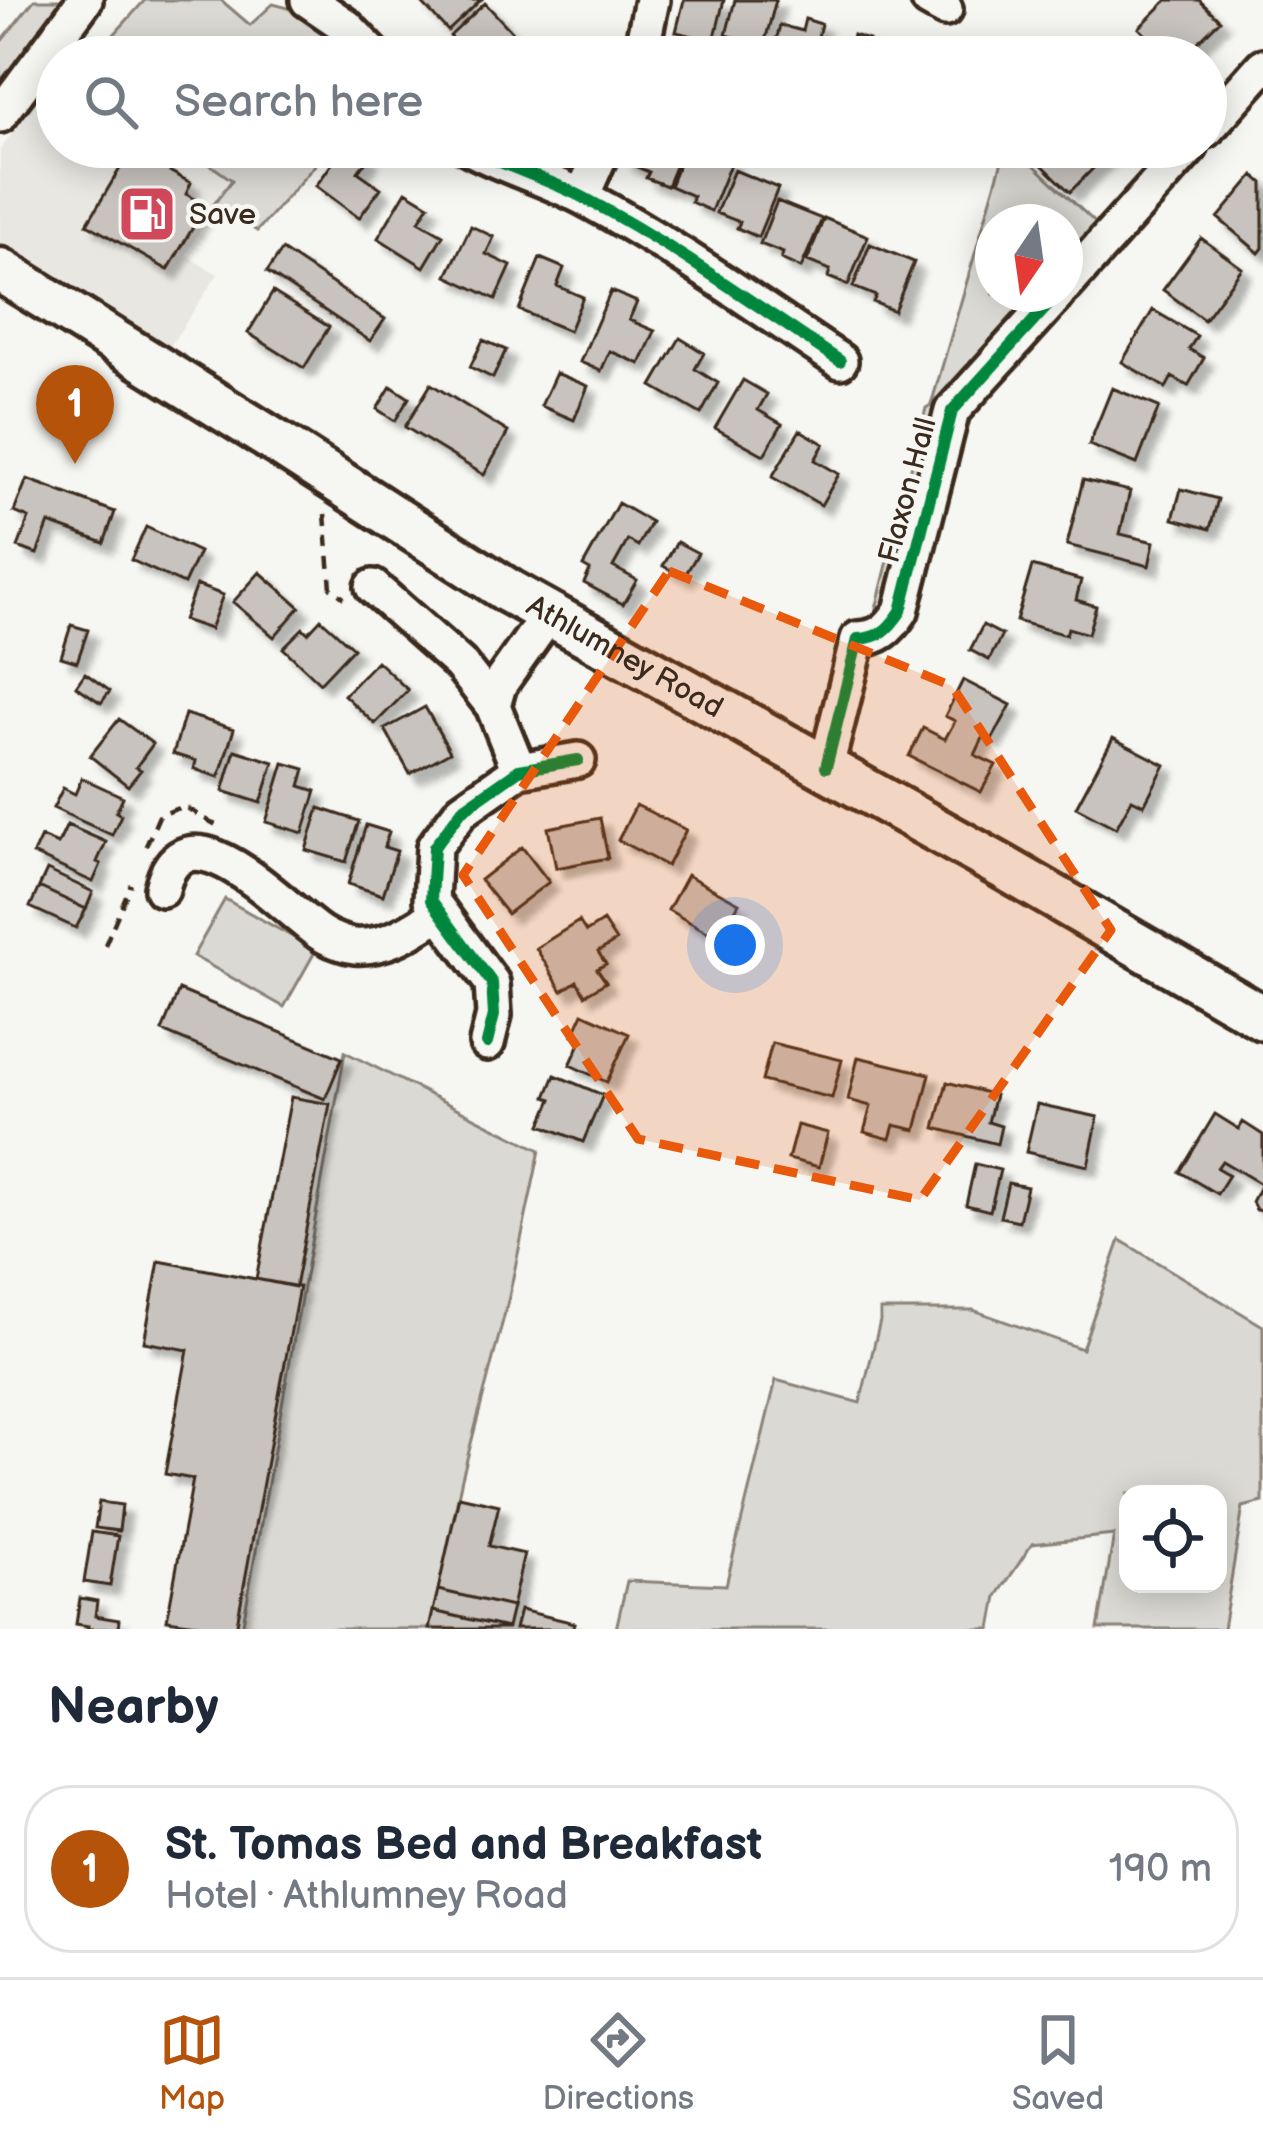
<!DOCTYPE html>
<html lang="en">
<head>
<meta charset="utf-8">
<style>
	body { margin:0; font-family:"Balsamiq Sans",sans-serif; background:#f6f6f7; color:#1f2937 }
	.controls { position:absolute; right:36px; bottom:36px; display:grid; overflow:hidden; border-radius:24px; box-shadow:0 6px 30px #0003 }
	.controls button { width:108px; height:108px; display:grid; place-items:center; padding:0; border:0; border-bottom:3px solid #e0e1e3; background:#fff; color:#1f2937; font:60px sans-serif }
	.compass { position:absolute; left:975px; top:204px; width:108px; height:108px; border-radius:50%; background:#fff; box-shadow:0 6px 30px #0003; rotate:193deg }
	.you { position:absolute; left:735px; top:945px; width:42px; height:42px; margin:-30px; border:9px solid #fff; border-radius:50%; background:#1a73e8; box-shadow:0 0 0 18px #1a73e833 }
	.badge { display:grid; place-items:center; width:78px; height:78px; border-radius:50%; background:#b45309; color:#fff; font-size:39px; font-weight:700 }
	.pin { position:absolute; translate:-50% -99px; filter:drop-shadow(0 3px 6px #0008) }
	.pin::after { content:''; position:absolute; top:63px; width:42px; height:36px; background:inherit; clip-path:polygon(0 0,100% 0,50% 100%) }
	.list { margin:0; padding:0; list-style:none }
	h2 { display:flex; justify-content:space-between; align-items:center; height:156px; margin:0; padding:0 48px; font-size:51px }
	h2 small { font-size:39px; font-weight:400; color:#747a83 }
	.list li { display:grid; grid-template-columns:78px 1fr auto; gap:36px; align-items:center; box-sizing:border-box; height:168px; margin:0 24px 24px; padding:0 24px; border:3px solid #e0e1e3; border-radius:48px }
	.list b { display:block; font-size:45px; white-space:nowrap }
	.list p { margin:0; font-size:39px; white-space:nowrap; color:#747a83 }
	.list em { font-size:39px; font-style:normal; color:#747a83 }
	.icon { flex:none; width:66px; height:66px; fill:none; stroke:currentColor; stroke-width:2; stroke-linecap:round; stroke-linejoin:round }
	.map { position:relative; flex:none; width:1263px; height:1629px; overflow:hidden }
	.search { position:absolute; background:#fff; box-shadow:0 6px 30px #0003; left:36px; right:36px; top:36px; height:132px; display:flex; align-items:center; gap:30px; box-sizing:border-box; padding:0 42px; border-radius:66px; color:#747a83; font-size:45px }
	.sheet { height:348px; background:#fff }
	nav { display:flex; justify-content:space-around; align-items:center; box-sizing:border-box; height:168px; border-top:3px solid #e0e1e3; background:#fff; font-size:33px; color:#747a83 }
	nav a { display:grid; justify-items:center; gap:6px }
	nav .on { color:#b45309 }
	.map>svg:first-child { display:block }
	.built { fill:#e8e7e2 }
	.green { fill:#dad9d3; stroke:#8a8278; stroke-width:3; fill-rule:evenodd }
	.building { fill:#c8c3be; stroke:#3b2a1e; stroke-width:3; filter:url(#shadow) }
	.lines { fill:none; stroke-linecap:round; stroke-linejoin:round }
	.minor-casing { stroke:#3b2a1e; stroke-width:42 }
	.major-casing { stroke:#3b2a1e; stroke-width:51 }
	.path { stroke:#3b2a1e; stroke-width:4.5; stroke-dasharray:12 9; stroke-linecap:butt }
	.minor { stroke:#f6f6f2; stroke-width:33 }
	.major { stroke:#f6f6f2; stroke-width:42 }
	.cycleway-casing { stroke:#f6f6f2; stroke-width:20 }
	.cycleway { stroke:#00873e; stroke-width:12 }
	.marked { fill:#e8590c; fill-opacity:0.2; stroke:#e8590c; stroke-width:9; stroke-dasharray:24 15; stroke-linejoin:round }
	.labels { text-anchor:middle; stroke-width:9; stroke-linejoin:round; paint-order:stroke }
	.poi-label { font-size:30px; fill:#3b2a1e; stroke:#f6f6f2; text-anchor:start }
	.street-label { font-size:30px; fill:#3b2a1e; stroke:#f6f6f2 }
</style>
</head>
<body>
<div class="map">
<svg width="1263" height="1629" viewBox="0 0 1263 1629">
	<defs>
		<filter id="shadow"><feDropShadow dx="9" dy="9" stdDeviation="3" flood-color="#0004"/></filter>
	</defs>
	<rect width="100%" height="100%" fill="#f6f6f2"/>
	<filter id="ink" filterUnits="userSpaceOnUse"><feTurbulence type="fractalNoise" baseFrequency=".00833" numOctaves="2"/><feDisplacementMap in="SourceGraphic" scale="24" xChannelSelector="R" yChannelSelector="G"/><feConvolveMatrix kernelMatrix="1 2 1 2 8 2 1 2 1" color-interpolation-filters="sRGB"/></filter>
	<g filter="url(#ink)">
		<!-- built -->
		<path class="built" d="M54,74L57,75V147H185L233,180L214,204L186,256L218,274L164,355L0,253V150Z"/>
		<!-- green -->
		<path class="green" d="M34,0H65L0,84V43Z
			M145,0H221L250,25L273,4C307,11 333,32 358,57H94Z
			M185,147H331L257,231L214,204L232,180Z
			M1006,147H1015L1103,230L1065,269V222H993V294H1041L950,390L885,609L875,613L926,408L931,405Z
			M225,899L316,950L284,1007L193,956Z
			M345,1052L540,1150L508,1301L462,1478L430,1629H242Z
			M1120,1240L1263,1326V1502L1243,1507L1223,1629H1098L1114,1535L1032,1544L997,1596L991,1629H616L627,1581L726,1585L776,1380L860,1403L880,1321V1310H973L1082,1349ZM1128,1494H1218V1584H1128Z"/>
		<!-- building -->
		<path class="building" d="M419,0H481L448,31Z
			M684,0H724L714,41L676,32Z
			M735,0H776L764,45L726,35Z
			M1167,0H1199L1220,20L1183,57H1168L1139,28Z
			M485,3L514,34L490,57H469L450,36Z
			M805,19L821,24L813,57H772L780,25L802,31Z
			M853,35L869,40L865,57H824L828,41L850,46Z
			M521,37L542,57H501Z
			M344,147H356L369,157L358,172L381,188L359,218L316,186Z
			M632,147H683L667,186L646,178L649,172L625,162Z
			M686,147H696L731,162L711,211L691,202L693,196L670,186Z
			M1042,147H1114L1070,192L1033,156Z
			M131,150L191,183L186,194L206,205L168,270L87,224Z
			M734,170L778,188L758,237L737,228L740,222L716,213Z
			M1254,175L1263,183V248L1259,253L1218,218Z
			M406,191L429,205L419,221L443,235L424,267L378,238Z
			M777,201L822,219L801,268L781,259L783,253L760,244Z
			M824,218L868,236L848,285L828,277L830,270L807,261Z
			M471,226L494,237L486,254L511,266L496,299L447,276Z
			M1201,238L1242,268L1204,320L1163,290Z
			M870,244L914,262L894,311L873,302L876,296L853,287Z
			M282,250L385,319L370,341L267,272Z
			M540,258L564,268L557,286L583,297L569,331L519,310Z
			M611,291L637,302L629,320L655,331L640,364L610,351L601,371L580,362Z
			M273,292L329,327L304,368L248,333Z
			M1153,310L1197,336L1189,349L1204,358L1188,386L1172,377L1166,388L1122,362Z
			M680,338L704,353L695,369L718,383L701,414L652,386Z
			M483,340L506,350L493,378L470,367Z
			M556,373L588,386L574,420L541,406Z
			M743,380L767,394L758,410L782,424L764,455L715,428Z
			M431,384L508,432L484,475L405,427Z
			M391,386L409,398L395,421L377,409Z
			M1112,388L1159,407L1137,464L1089,445Z
			M800,430L824,444L815,460L839,474L821,505L772,477Z
			M27,479L115,512L104,543L49,523L37,554L18,547L29,518L14,512Z
			M1083,480L1130,491L1120,534L1154,542L1149,566L1067,545Z
			M1181,489L1218,499L1210,529L1173,519Z
			M618,503L651,522L638,546L628,540L613,567L637,580L623,604L584,583L590,570L583,566Z
			M146,527L199,552L184,584L131,560Z
			M677,542L698,553L684,577L663,566Z
			M1032,566L1081,580L1076,600L1096,606L1088,634L1068,628L1066,635L1016,621Z
			M260,572L300,607L274,637L233,602Z
			M196,585L223,595L210,629L183,620Z
			M321,619L353,648L320,683L283,648L303,628L308,633Z
			M71,625L88,630L77,662L61,657Z
			M983,625L1002,635L989,660L970,650Z
			M377,661L408,690L375,724L344,695Z
			M85,673L110,691L101,703L76,686Z
			M963,680L1011,705L992,740L984,736L975,755L996,765L981,792L909,756L923,728L945,739L955,721L945,716Z
			M425,707L450,752L410,774L385,729Z
			M185,714L234,729L219,777L194,769L196,761L173,754Z
			M119,719L153,744L136,767L141,770L128,786L90,756Z
			M1113,738L1165,765L1144,805L1132,799L1116,828L1076,807Z
			M235,750L274,762L261,803L223,791Z
			M284,763L305,769L300,786L316,791L303,833L266,822Z
			M82,778L123,797L116,812L121,815L112,835L53,808L63,788L75,794Z
			M636,805L686,830L667,866L618,840Z
			M319,808L359,821L346,862L306,850Z
			M600,818L608,858L556,868L548,828Z
			M67,825L106,842L97,862L101,864L93,882L33,854L41,837L58,844Z
			M366,825L389,832L384,847L397,851L383,895L348,884Z
			M522,847L549,882L507,914L480,880Z
			M47,870L93,892L86,909L39,887Z
			M687,875L739,903L720,939L668,910Z
			M39,887L86,909L76,928L30,907Z
			M579,921L586,932L603,921L616,941L598,952L606,964L597,969L606,982L585,995L577,981L562,991L536,948Z
			M179,990L342,1058L325,1099L162,1031Z
			M583,1013L629,1034L607,1082L570,1065L582,1039L573,1035Z
			M772,1043L842,1060L832,1098L762,1081Z
			M858,1057L930,1074L916,1130L894,1125L890,1139L864,1132L871,1106L848,1100Z
			M555,1075L603,1095L583,1142L541,1125L552,1099L546,1097Z
			M947,1082L995,1095L988,1122L1001,1126L997,1144L935,1128Z
			M291,1097L330,1104L295,1287L256,1279Z
			M1037,1104L1098,1117L1088,1166L1026,1152Z
			M1215,1114L1239,1129L1243,1122L1263,1135V1211L1256,1210L1252,1202L1261,1184L1222,1161L1217,1168L1229,1175L1217,1194L1180,1172Z
			M797,1125L828,1133L819,1167L788,1159Z
			M975,1164L1000,1170L990,1211L966,1205Z
			M1008,1183L1027,1187L1019,1221L1000,1217Z
			M159,1261L299,1287L236,1629L167,1620L193,1479L165,1474L188,1350L144,1342Z
			M459,1496L499,1505L489,1546L524,1554L512,1607L438,1590Z
			M99,1502L122,1505L119,1531L95,1528Z
			M92,1532L118,1536L110,1586L84,1582Z
			M438,1590L512,1607L507,1628L433,1611Z
			M80,1598L97,1601L95,1616L119,1620L118,1629H87L88,1626L76,1624Z
			M520,1610L575,1623L573,1629H515Z
			M433,1611L507,1628V1629H429Z"/>
		<g class="lines">
			<defs>
				<path id="minor" d="M308,0L346,26L376,57
					M929,0L945,9
					M640,57L652,0
					M0,115L85,0
					M1206,130L1263,66
					M468,147C507,168 550,179 588,200C676,247 757,306 840,361
					M582,196L604,147
					M1065,286L1190,147
					M373,587L460,664L493,706
					M826,767L858,639C880,638 889,629 901,611L952,411L1058,294
					M519,770L493,706L499,685L549,614
					M162,889C183,797 284,909 320,933C329,939 345,945 355,946C388,948 414,929 440,912
					M487,1043L494,1015L492,983L431,900L434,847L462,810L519,770L578,760"/>
				<g id="major">
					<path id="s1" d="M0,270L289,450L510,592L1003,867L1263,1018"/>
				</g>
			</defs>
			<!-- minor casing -->
			<use href="#minor" class="minor-casing"/>
			<!-- major casing -->
			<use href="#major" class="major-casing"/>
			<!-- path -->
			<path class="path" d="M325,514L331,588L344,598
				M146,846L159,816L183,806L216,825
				M105,945L131,884"/>
			<!-- minor -->
			<use href="#minor" class="minor"/>
			<!-- major -->
			<use href="#major" class="major"/>
			<defs>
				<path id="cycleway" d="M468,147C507,168 550,179 588,200C676,247 757,306 840,361
					M826,767L858,639C880,638 889,629 901,611L952,411L1058,294
					M487,1043L494,1015L492,983L431,900L434,847L462,810L519,770L578,760"/>
			</defs>
			<!-- cycleway casing -->
			<use href="#cycleway" class="cycleway-casing"/>
			<!-- cycleway -->
			<use href="#cycleway" class="cycleway"/>
		</g>
	</g>
	<!-- marked area -->
	<path class="marked" d="M669,571L952,686L1111,930L920,1200L638,1139L463,875Z"/>
	<!-- icons -->
	<defs>
		<symbol id="fuel-square" viewBox="-11 -11 22 22"><rect x="-9" y="-9" width="18" height="18" rx="4" fill="#d1495b" stroke="#f6f6f2"/><path d="M-5.5-6h7V0h2V4h1.3V-2.5L3-4.5l.8-.8L6-3V5H2.5V1h-1V6h-7ZM-4.2-4.7v3.2H.2V-4.7Z" fill="#fff"/></symbol>
	</defs>
	<g fill-rule="evenodd">
		<use href="#fuel-square" x="114" y="181" width="66" height="66"/>
	</g>
	<g class="labels">
		<!-- poi labels -->
		<g class="poi-label">
			<text x="189" y="224">Save</text>
		</g>
		<!-- street labels -->
		<g class="street-label">
			<text transform="translate(907 490) rotate(-75)" y="10">Flaxon Hall</text>
			<text dy="10" stroke="none"><textPath href="#s1" startOffset="735">Athlumney Road</textPath></text>
		</g>
	</g>
</svg>
<div class="controls">
<button><svg class="icon" aria-label="locate" viewBox="0 0 24 24"><circle cx="12" cy="12" r="6"/><path d="M12 2v4M12 18v4M2 12h4M18 12h4"/></svg></button>
</div>
<svg class="compass" viewBox="-18 -18 36 36"><path d="M0-13l5 13h-10z" fill="#e53935"/><path d="M0 13l5-13h-10z" fill="#747a83"/></svg>
<div class="you"></div>
<div class="pin badge" style="left:75px;top:464px">1</div>
<div class="search"><svg class="icon" aria-label="search" viewBox="0 0 24 24"><circle cx="10" cy="10" r="6"/><path d="M15 15l6 6"/></svg>Search here</div>
</div>
<section class="sheet">
<h2>Nearby<small></small></h2>
<ul class="list">
<li><span class="badge">1</span><div><b>St. Tomas Bed and Breakfast</b><p>Hotel · Athlumney Road</p></div><em>190 m</em></li>
</ul>
</section>
<nav>
<a class="on"><svg class="icon" aria-label="map" viewBox="0 0 24 24"><path d="M3 6l6-2 6 2 6-2v14l-6 2-6-2-6 2zM9 4v14M15 6v14"/></svg>Map</a>
<a><svg class="icon" aria-label="directions" viewBox="0 0 24 24"><path d="M12 3l9 9-9 9-9-9zM9 14v-3h6M13 9l2 2-2 2"/></svg>Directions</a>
<a><svg class="icon" aria-label="saved" viewBox="0 0 24 24"><path d="M7 4h10v16l-5-4-5 4z"/></svg>Saved</a>
</nav>
</body>
</html>
